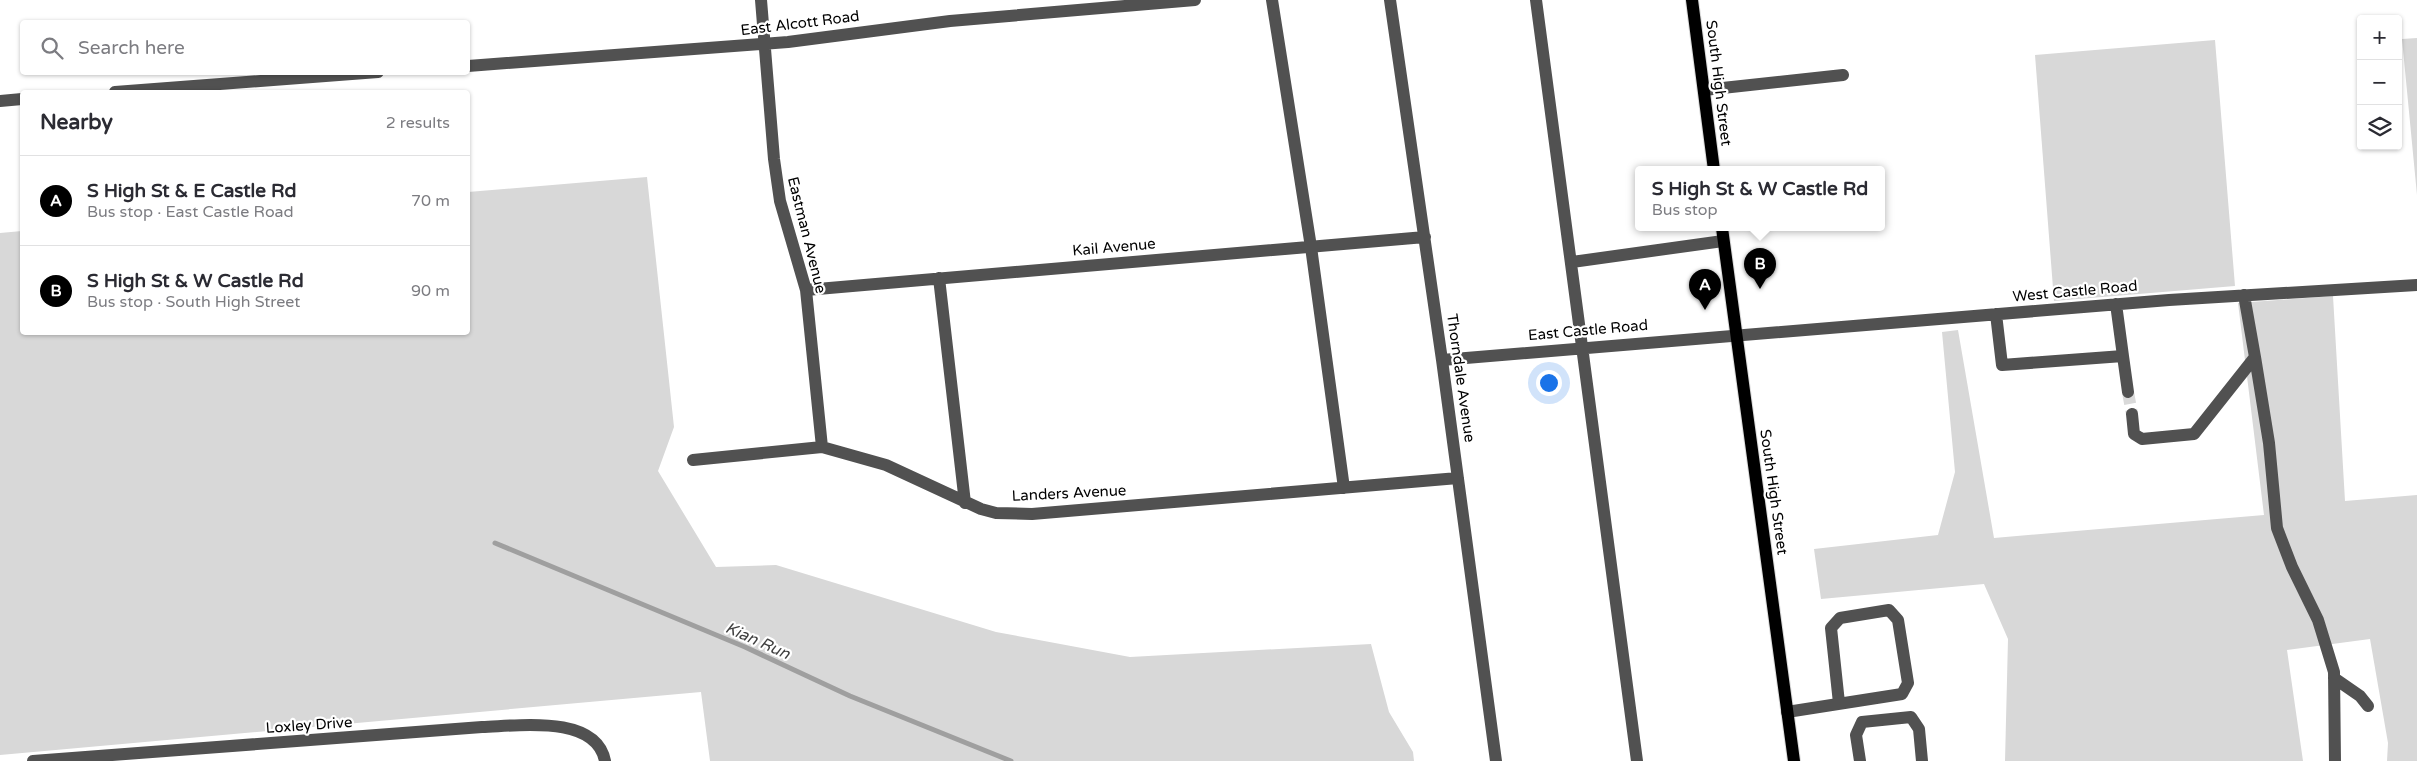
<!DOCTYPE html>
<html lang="en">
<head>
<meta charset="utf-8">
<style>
	body { margin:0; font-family:"Varela Round",sans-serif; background:#f7f7f7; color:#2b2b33 }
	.controls { position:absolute; right:15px; top:15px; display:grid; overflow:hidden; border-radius:5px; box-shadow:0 1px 4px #0004 }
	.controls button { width:45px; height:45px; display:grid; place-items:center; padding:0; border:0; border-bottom:1px solid #e1e1e2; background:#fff; color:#2b2b33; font:25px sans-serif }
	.you { position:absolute; left:1548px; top:382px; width:18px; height:18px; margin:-12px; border:4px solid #fff; border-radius:50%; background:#1a73e8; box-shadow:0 0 0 8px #1a73e833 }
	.badge { display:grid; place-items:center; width:32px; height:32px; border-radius:50%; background:#000; color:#fff; font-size:16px; font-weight:700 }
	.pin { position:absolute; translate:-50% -41px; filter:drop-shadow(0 1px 2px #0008) }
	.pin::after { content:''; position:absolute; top:26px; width:18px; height:15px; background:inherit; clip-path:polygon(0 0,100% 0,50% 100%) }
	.popup { position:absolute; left:1635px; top:166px; width:250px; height:65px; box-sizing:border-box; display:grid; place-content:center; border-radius:5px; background:#fff; filter:drop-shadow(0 1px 4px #0005); font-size:16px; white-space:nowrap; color:#7c7c81 }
	.popup b { font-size:19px; color:#2b2b33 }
	.popup::after { content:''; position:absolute; left:50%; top:100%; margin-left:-10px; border:10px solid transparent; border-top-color:#fff }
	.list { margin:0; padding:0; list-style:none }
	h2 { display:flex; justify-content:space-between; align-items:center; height:65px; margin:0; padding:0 20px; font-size:21px }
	h2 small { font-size:16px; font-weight:400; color:#7c7c81 }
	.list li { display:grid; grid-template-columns:32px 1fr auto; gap:15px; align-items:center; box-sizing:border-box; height:90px; padding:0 20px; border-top:1px solid #e1e1e2 }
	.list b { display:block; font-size:19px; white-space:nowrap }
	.list p { margin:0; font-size:16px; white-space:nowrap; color:#7c7c81 }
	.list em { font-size:16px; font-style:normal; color:#7c7c81 }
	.icon { flex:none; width:28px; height:28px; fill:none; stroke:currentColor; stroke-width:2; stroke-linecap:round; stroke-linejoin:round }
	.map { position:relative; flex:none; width:2417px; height:761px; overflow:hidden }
	.search { position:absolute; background:#fff; box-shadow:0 1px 4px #0004; left:20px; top:20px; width:450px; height:55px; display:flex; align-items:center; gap:12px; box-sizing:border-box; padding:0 18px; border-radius:5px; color:#7c7c81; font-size:19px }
	.panel { position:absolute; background:#fff; box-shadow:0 1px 4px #0004; left:20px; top:90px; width:450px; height:245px; border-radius:5px }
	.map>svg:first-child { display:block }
	.green { fill:#d8d8d8 }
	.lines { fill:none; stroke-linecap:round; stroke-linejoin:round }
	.stream { stroke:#9f9f9f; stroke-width:5 }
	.minor-tunnel { stroke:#d9d9d9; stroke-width:12; stroke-dasharray:12 6; stroke-linecap:butt }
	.major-casing { stroke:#dbdbdb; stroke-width:14 }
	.minor { stroke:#515151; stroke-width:12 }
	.major { stroke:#000; stroke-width:12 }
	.labels { text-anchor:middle; stroke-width:4.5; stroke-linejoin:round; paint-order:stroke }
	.street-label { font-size:15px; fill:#000; stroke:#fff }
	.water-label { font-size:16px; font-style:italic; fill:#404040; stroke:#fff }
</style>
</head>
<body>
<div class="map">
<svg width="2417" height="761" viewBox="0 0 2417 761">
	<rect width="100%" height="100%" fill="#fff"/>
	<!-- green -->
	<path class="green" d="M2417,38V195L2402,39Z
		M2215,40L2235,286L2054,301L2035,55Z
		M647,177L674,427L658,471L716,567L776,565L996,632L1130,657L1371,644L1389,712L1413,752L1414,761H710L701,692L0,755V233L22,231V332H468V192Z
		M2333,296L2345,501L2417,495V761H2387L2388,743L2370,639L2287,650L2303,761H2005L2008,639L1984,584L1821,599L1814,549L1938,535L1955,472L1942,332L1958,330L1994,538L2264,515L2238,303Z"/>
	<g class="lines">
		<!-- stream -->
		<path class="stream" d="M495,543L745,647L850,696L1011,761"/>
		<!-- minor-tunnel -->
		<path class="minor-tunnel" d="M2128,392L2132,414"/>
		<defs>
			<path id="major" d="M1692,0L1714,170
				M1722,228L1794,761"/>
		</defs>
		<!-- major casing -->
		<use href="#major" class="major-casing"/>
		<!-- minor -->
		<path class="minor" d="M761,0L774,159L780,201L806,290L822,447
			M1272,0L1311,247L1344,488
			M1390,0L1442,360L1496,761
			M1536,0L1637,761
			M468,66L788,42L950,21L1195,0
			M1704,90L1843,75
			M115,92L378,72
			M0,101L22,99
			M1572,262L1723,241
			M939,278L965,503
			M806,290L1425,237
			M1996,314L2002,365L2123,356L2116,304
			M2123,356L2128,392
			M2255,357L2269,443L2277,528L2292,567L2318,620L2334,672L2335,761
			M1442,360L2169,300L2417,285
			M2132,414L2134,434L2142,439L2194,434L2255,357L2244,295
			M693,460L822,447L886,465L981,509L996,513L1032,514L1458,478
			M2334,678L2360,696L2368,706
			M1787,712L1902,694L1908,683L1898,620L1889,610L1840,618L1831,628L1839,703
			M33,761L482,727C517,726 596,714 605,761
			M1860,761L1856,735L1862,722L1911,717L1919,729L1922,761"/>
		<!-- major -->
		<use href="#major" class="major"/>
	</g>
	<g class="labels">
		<!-- street labels -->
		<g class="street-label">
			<text transform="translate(800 23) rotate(-7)" y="5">East Alcott Road</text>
			<text transform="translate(1719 83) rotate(83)" y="5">South High Street</text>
			<text transform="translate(807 235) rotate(76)" y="5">Eastman Avenue</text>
			<text transform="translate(1114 247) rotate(-5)" y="5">Kail Avenue</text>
			<text transform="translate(2075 291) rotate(-5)" y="5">West Castle Road</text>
			<text transform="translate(1588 330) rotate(-5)" y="5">East Castle Road</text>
			<text transform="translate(1461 378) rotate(82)" y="5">Thorndale Avenue</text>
			<text transform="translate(1774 492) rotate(82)" y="5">South High Street</text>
			<text transform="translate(1069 493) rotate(-3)" y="5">Landers Avenue</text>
			<text transform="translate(309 725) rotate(-4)" y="5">Loxley Drive</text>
		</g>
		<!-- water labels -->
		<g class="water-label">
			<text transform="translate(758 640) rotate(24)" y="6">Kian Run</text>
		</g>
	</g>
</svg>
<div class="controls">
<button>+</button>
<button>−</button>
<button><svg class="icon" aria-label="layers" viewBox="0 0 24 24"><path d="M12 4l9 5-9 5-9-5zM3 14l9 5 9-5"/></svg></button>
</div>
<div class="you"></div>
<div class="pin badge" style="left:1705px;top:310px">A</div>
<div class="pin badge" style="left:1760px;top:289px">B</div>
<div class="popup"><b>S High St &amp; W Castle Rd</b>Bus stop</div>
<div class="search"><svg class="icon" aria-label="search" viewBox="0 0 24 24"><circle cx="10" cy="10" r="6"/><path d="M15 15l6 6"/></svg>Search here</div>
<section class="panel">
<h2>Nearby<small>2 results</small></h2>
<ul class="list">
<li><span class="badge">A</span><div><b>S High St &amp; E Castle Rd</b><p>Bus stop · East Castle Road</p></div><em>70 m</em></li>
<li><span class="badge">B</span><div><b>S High St &amp; W Castle Rd</b><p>Bus stop · South High Street</p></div><em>90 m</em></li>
</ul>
</section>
</div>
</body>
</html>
